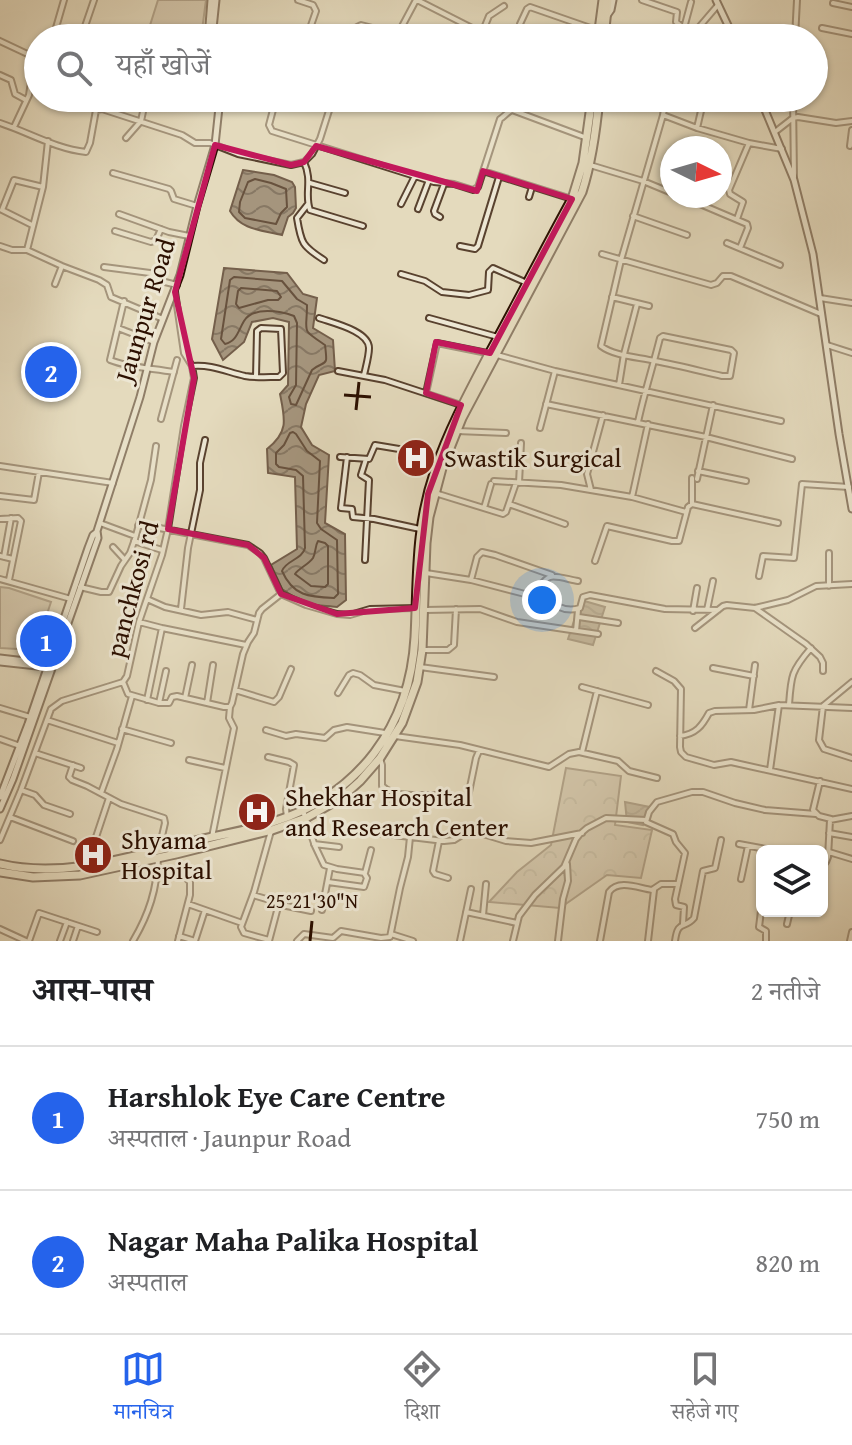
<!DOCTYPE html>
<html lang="hi">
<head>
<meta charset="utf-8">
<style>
	body { margin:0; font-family:"Gentium Book Plus","Noto Serif Devanagari",serif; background:#f6f6f6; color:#202124 }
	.controls { position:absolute; right:24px; bottom:24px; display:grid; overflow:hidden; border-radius:12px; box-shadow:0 2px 6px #0004 }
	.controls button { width:72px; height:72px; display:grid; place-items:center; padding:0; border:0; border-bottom:2px solid #e0e0e0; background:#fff; color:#202124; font:40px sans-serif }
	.compass { position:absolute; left:660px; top:136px; width:72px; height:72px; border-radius:50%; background:#fff; box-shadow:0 2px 6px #0004; rotate:95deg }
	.you { position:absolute; left:542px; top:600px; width:28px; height:28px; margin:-20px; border:6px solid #fff; border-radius:50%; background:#1a73e8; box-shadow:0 0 0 12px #1a73e833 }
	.badge { display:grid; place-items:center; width:52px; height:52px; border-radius:50%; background:#2563eb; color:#fff; font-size:26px; font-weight:700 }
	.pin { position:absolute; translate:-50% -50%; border:4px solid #fff; box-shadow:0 2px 8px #0006 }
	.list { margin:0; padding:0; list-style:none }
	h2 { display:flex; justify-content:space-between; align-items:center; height:104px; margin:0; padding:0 32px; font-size:34px }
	h2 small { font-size:26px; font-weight:400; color:#757577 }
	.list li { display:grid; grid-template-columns:52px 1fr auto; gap:24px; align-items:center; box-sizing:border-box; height:144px; padding:0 32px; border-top:2px solid #e0e0e0 }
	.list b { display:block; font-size:30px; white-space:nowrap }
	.list p { margin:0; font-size:26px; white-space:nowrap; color:#757577 }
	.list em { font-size:26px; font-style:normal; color:#757577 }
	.icon { flex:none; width:44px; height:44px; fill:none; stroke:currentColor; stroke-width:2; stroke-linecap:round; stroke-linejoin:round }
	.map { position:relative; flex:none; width:852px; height:941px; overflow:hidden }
	.search { position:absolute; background:#fff; box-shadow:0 2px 6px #0004; left:24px; right:24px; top:24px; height:88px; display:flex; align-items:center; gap:20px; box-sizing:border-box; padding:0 28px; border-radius:44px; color:#757577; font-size:30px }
	.sheet { height:392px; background:#fff }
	nav { display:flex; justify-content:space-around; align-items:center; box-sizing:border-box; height:112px; border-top:2px solid #e0e0e0; background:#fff; font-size:22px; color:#757577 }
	nav a { display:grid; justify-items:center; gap:4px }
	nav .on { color:#2563eb }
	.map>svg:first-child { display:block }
	.green { fill:#c5b79d; stroke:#78634e; stroke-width:2 }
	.forest { fill:url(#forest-crowns); stroke:#78634e; stroke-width:2 }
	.water { fill:url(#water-waves); stroke:#745f4b; stroke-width:2 }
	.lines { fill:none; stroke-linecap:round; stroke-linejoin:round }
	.shore { stroke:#68523e; stroke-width:2 }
	.street-casing { stroke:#59422f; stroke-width:8 }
	.secondary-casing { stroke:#2b0f00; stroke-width:9 }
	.highway-casing { stroke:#2b0f00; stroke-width:11 }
	.street { stroke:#ede7d4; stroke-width:4 }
	.secondary { stroke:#ede7d4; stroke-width:5 }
	.highway { stroke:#e4dabd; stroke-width:7 }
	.marked { fill:none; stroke:#c2185b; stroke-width:6; stroke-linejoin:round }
	.ticks { fill:none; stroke:#2b0f00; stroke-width:3 }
	.labels { text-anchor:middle; stroke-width:6; stroke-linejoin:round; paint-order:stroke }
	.street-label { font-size:26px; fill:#2b0f00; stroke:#ede7d4 }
	.poi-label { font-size:26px; fill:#2b0f00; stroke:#ede7d4; text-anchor:start }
	.ticks-label { font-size:20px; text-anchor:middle; fill:#2b0f00; stroke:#ede7d4; stroke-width:6; stroke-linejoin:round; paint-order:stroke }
</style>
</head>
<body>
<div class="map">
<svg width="852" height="941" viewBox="0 0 852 941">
	<defs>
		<pattern id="forest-crowns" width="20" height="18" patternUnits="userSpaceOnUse" patternTransform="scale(2)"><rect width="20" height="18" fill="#c5b79d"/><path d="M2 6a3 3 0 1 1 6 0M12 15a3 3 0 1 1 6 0" fill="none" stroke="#a99c85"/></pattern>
		<pattern id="water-waves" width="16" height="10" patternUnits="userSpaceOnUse" patternTransform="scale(2)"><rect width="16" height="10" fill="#a5957d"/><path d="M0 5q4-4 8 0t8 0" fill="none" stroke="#877864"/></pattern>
	</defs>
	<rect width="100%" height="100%" fill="#e4dabd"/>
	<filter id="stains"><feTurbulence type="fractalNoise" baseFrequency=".0025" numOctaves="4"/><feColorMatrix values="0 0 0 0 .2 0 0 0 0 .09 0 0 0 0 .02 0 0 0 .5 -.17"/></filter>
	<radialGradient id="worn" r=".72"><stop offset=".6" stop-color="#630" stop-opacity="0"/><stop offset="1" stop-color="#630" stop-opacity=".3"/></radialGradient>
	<!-- green -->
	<path class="green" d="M158,0H206L201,38H146Z
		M0,587L9,588L51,602L35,650L0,648Z"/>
	<!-- forest -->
	<path class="forest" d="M566,768L621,776L615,825L652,830L641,878L607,875L560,908L489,902L517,872L551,845Z"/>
	<!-- water -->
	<path class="water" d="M243,170L274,175L292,182L295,187L296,208L293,213L288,217L282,235C262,230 241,230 230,211Z
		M224,268L287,273L303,294L317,298L313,328L333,340L335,371L319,375L306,404L301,427L312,445L329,455L325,523L345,534L346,600L337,607L305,604L282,589L271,565L297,549L295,477L268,473L267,449C289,432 285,419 280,394L288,385L289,322L273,318L252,322L244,342L223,360L212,339Z
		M581,600L605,607L593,645L568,639Z
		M625,802L650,807L643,825L627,822Z"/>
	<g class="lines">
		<!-- shore -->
		<path class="shore" d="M255,179L271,183L286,189L287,207L281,213L276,224L245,218L239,212L240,202L248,182Z
			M234,277L282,281L297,299L307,305C307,334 300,328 325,345C328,369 326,359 312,370L296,405L291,404L289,397L296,385L297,323L294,316C281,311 253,306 244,321C238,331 237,341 225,344L221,339L230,280Z
			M241,288L277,291L281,297L278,300H268L239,308L236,304L238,291Z
			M293,432L296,434L307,451L320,461L317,523L321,529L337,540L338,594L334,598C309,597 293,596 282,571C286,560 302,560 305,548L303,476L296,470L279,467L276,464V453L284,445L290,433Z
			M318,541L325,543L328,546V584L325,587L311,586L295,574C299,568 308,565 313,558C316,552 315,546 318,541Z"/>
		<defs>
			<path id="street" d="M298,0L313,5L316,11L308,34
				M417,0L482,33
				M642,0L677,12L676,22L684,28L681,38
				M691,2L684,28L694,34V38
				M833,3L852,7
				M822,28L852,34
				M694,33L718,5
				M53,38L64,0
				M81,38L94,0
				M352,38L357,27L361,25L396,34L399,32L416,0
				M480,38L489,16L504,6
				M521,38L518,35L520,24L527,9L530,7L599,31
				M795,38L797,0
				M0,41L36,58
				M0,75L11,80L15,94L26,100
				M98,98V109
				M506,98L510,111
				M708,98L732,105
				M793,98L794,177
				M274,106L269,125L272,131L434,182L454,184L473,190L478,187L500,119C504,117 507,112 512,110L587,138
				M663,115L666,98
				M0,123C28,132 56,149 86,152L90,143L96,110L102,109L182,135L195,143H210L238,154L291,165L304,162L312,154L320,139L333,98
				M14,127L29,95L34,62L38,57
				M697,128L704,98
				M775,132L793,118L798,117L836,123L852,121
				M126,138L141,121L144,107L139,98
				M850,146L852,130
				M304,162C313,181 304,194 310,210L363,226
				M590,165L643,181L672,193
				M483,171L572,199
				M113,173L169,189L171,191L174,199L197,206
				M310,183L345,193
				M681,196L747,224L748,228L740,248
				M529,197L532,187
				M308,204L297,218C301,243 302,246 324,260
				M401,204L415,176
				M418,209L429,180
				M2,210L14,180L43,187L48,141
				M2,210L32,225
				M119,214L169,232L189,236
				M633,216L687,235
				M440,217L435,214L434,211L444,184
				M737,219L743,202L730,194L729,190L749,143L782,149
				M115,231L151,242L156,240L161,229
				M727,243L780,265
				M0,246L12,250H27L62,266L99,280L107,285L111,297L163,319
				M460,246L475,249L478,246L499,177
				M27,250L43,187
				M602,254L711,285L717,283L723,276H731L821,314
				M104,267L150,273L157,280L177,285
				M401,274L425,281L442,292L469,295L488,290L489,272L493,268L527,283
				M55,284L62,266
				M612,297L649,306
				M820,298L852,303
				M124,301L110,360C130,368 152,368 174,372
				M319,318C333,323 369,331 369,348C369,356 366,366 364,375
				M429,318L498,337
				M118,328L154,342
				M827,345L852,353
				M497,355L555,371L781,421
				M192,366C211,364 227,372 245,376C256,378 268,377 279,377L283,373L281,329L261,328L257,331L256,377
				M338,371L385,380L461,405
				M619,385L624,354L637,304
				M426,393L437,343L487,353
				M546,404L706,437L792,459
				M161,419L177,360
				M638,422C644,394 653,366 660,338L663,336L731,350L734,353L730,376H722C700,371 677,365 655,361C638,357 614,356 601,346L621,260L663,115L697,128L749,143
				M540,428L555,371
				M457,431L506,433
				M340,457L369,459L375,445L399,449
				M347,457L341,508L352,509L353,517L374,519L420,529
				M0,466L113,483
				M698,471L746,481
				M697,479L713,405
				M494,481L561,485L632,497L648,424
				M519,483L521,443
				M591,490L587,474L603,415
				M435,493L503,514L506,512L516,483
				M0,496L34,500L39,472
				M632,497L686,512
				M509,504L565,524
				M692,504V478
				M484,508L491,484
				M0,519L18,518L21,521L9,580
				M100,523L135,536
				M138,526H149L248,545L260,553L264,558L281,594L306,605L337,614L350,615L370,609L415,608
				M134,541L162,550
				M113,547L125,560
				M0,556L13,559
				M4,557L11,518
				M365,560L369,480L361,475L366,459
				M595,561L607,526L672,541H679L688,507L692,504L778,523
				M426,573L471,580L529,595C542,591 540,581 550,577C557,575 570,580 578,581
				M759,576L763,556L794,558L802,484L849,487
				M0,579L71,599
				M471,580L477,557L482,552L495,555L552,575
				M829,586V553
				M80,587L101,592H109L121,566L130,553L135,539L151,480L156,446
				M539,590C548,604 564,613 580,608L583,597L590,595L665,609L718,610
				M147,599L165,607L201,615L228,612L257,620
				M755,608L806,644L820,657L823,663V671
				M181,609L188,548L200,490V463L205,440
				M425,610L480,609L517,622L598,634
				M707,610L713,581
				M693,611L697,588
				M579,617L618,623
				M139,622L162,628L246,645
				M695,628L723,606L727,605L755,608L788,600L816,586L852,584
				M576,631L578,610
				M422,650H448L454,645L456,609
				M420,667L494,677
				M713,668L754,676
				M656,671L674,681L681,689L680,747L681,752L686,757L714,765L731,762L852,789
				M123,682L128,694L159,703H169L172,697L177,696L224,707H230L232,703L243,654L248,642L254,633L259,613L262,609L281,594
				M852,682L823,706L819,740L824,749L852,758
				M582,687L648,705
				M235,690L274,702L279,697L291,669
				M338,693L349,675L353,673L360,675L374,685L405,691
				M185,698L192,665
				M147,700L162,628
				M159,703L166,671
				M207,703L213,665
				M789,705C791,676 791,671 811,648
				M0,708L30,717
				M749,710L755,665
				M47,720L118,743
				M122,729L171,743
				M266,730L286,736L296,734L325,738L334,730L347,727L385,733
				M395,736L460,745L549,767L569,754L579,752L618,761L629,771L657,778
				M680,736C696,734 702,726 709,713L715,711L754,710L779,705L852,708
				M0,739L20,746
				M582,752L597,691
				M35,753L81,768
				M268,757L289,762L294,765L286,809L287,817
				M380,758L382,765V786C396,799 421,794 439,795C447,796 456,799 464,800L468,797L476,758L479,751
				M189,760L225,768
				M73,765L69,777L72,780L87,786L121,804L164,818L165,823L159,849
				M770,770L779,705
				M820,781L813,810L819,816L831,819
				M21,790L35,795L44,805L70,814
				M101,793L117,749L132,696
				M303,811L315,846L324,865L337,869L365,873L371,850
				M10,817L73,841
				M352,830L444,841L454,840L470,830L506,841L531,843L582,833
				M829,833L852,837
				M212,837L234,728L229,718L230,707
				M0,840L21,790L51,709L62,701L123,682L127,676L139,622L162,555L168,529L184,426L194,378L192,366L184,353L175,292
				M439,841L433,871L435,874L448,878
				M314,844L339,847
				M739,844L777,851
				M829,852L852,859
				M822,862H826L828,857L830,820L852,816
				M87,864L109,798
				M157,868L184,876L190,882V895L178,941
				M741,879L748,846
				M328,882L364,887L367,878L364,873
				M253,895L273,901L278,907L269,941
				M762,903L759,927L766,931V941
				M188,904L242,923
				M277,904L311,911
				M322,910L330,868
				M466,912L517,923
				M483,915L486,884
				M683,924L684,907L676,905L675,899L685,853L676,842L673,834L646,822L649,812L657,802L692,792H703L735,803L765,810L816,814
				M787,924L790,911
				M0,929L26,941
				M391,934L413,941
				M179,936L195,941
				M269,940L244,933L241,927L254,892L271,831
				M29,941L39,913L97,932
				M60,941L67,922
				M73,941L78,926
				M133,941C149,914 157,889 158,858
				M195,941L205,910
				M297,941L304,934L333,938L341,931L381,938L390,937L400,888L408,857L410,837
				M460,941L471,889
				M513,941L519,916L535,895L564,867L576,839L580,834L587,828L606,818L646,820
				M558,941L563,899L568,881L567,864
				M600,941L609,892C619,879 638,888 652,890L661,884H678
				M648,941L654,890
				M675,941C678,919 684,930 694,918L703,871L715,868L721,840
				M850,941L852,932"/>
			<path id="secondary" d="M716,0L734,38
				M606,17L611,10L613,0
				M208,38L211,0
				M212,38L216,0
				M760,98L794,180L813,254L839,434L852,509
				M0,658L51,664
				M0,662L46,667
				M0,797L28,724L88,548L93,535L97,532
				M0,809L13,779L98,538L97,531L140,397L154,342L180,275L197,206L215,145L220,98"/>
			<path id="highway" d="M598,38L603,0
				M604,38L608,0
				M0,864C63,879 129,857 191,842C218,835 247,831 273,822C359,795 410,726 415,637C418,576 415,529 435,470C449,429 469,392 489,354C517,303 544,250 572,199L583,163L592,98
				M0,872L33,877L80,875L176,854L272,830L306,818L341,798L360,781L380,758L402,723L417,682L422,650L426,543L429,517L442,468L462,418L582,192C592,161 596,131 599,98"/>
		</defs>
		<!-- street casing -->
		<use href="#street" class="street-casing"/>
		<!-- secondary casing -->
		<use href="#secondary" class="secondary-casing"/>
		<!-- highway casing -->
		<use href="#highway" class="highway-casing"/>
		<!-- street -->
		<use href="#street" class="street"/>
		<!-- secondary -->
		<use href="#secondary" class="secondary"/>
		<!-- highway -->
		<use href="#highway" class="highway"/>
	</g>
	<!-- marked area -->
	<path d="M0 0H852V941H0ZM215,145L291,165L304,162L316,146L477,191L483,171L572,199L490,353L436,342L426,393L461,405L428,494L415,608L337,614L281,594L264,558L248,545L168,529L194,378L175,292Z" fill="#e4dabd" fill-opacity=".55" fill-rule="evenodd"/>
	<path class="marked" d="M215,145L291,165L304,162L316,146L477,191L483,171L572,199L490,353L436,342L426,393L461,405L428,494L415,608L337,614L281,594L264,558L248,545L168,529L194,378L175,292Z"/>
	<!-- ticks -->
	<path class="ticks" d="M344,395L371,397M356,410L359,382M310,941L312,921"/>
	<!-- icons -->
	<defs>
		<symbol id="hospital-disc" viewBox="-11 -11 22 22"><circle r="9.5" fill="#8f2418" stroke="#ede7d4"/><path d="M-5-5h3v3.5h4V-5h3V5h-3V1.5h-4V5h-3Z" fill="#fff"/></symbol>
	</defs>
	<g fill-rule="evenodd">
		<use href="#hospital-disc" x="394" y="436" width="44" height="44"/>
		<use href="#hospital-disc" x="235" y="790" width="44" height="44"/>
		<use href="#hospital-disc" x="71" y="833" width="44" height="44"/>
	</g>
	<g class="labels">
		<!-- street labels -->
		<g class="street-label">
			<text transform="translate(145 310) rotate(-73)" y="9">Jaunpur Road</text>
			<text transform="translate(132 589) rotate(-75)" y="9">panchkosi rd</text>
		</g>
		<!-- poi labels -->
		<g class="poi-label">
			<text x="444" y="467">Swastik Surgical</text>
			<text x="285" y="806">Shekhar Hospital<tspan x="285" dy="30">and Research Center</tspan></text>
			<text x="121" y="849">Shyama<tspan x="121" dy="30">Hospital</tspan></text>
		</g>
	</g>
	<g class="ticks-label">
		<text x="312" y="908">25°21'30"N</text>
	</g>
	<rect width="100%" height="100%" filter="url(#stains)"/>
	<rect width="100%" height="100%" fill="url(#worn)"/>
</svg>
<div class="controls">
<button><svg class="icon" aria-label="layers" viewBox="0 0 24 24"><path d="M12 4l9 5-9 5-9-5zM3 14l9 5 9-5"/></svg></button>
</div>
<svg class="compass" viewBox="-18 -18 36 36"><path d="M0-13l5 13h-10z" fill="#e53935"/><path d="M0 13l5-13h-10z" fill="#757577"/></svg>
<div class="you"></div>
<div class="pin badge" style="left:46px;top:641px">1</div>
<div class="pin badge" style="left:51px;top:372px">2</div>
<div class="search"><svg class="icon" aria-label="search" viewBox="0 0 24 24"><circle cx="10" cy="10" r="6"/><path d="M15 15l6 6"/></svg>यहाँ खोजें</div>
</div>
<section class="sheet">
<h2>आस-पास<small>2 नतीजे</small></h2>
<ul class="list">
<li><span class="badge">1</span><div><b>Harshlok Eye Care Centre</b><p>अस्पताल · Jaunpur Road</p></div><em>750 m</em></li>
<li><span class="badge">2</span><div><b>Nagar Maha Palika Hospital</b><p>अस्पताल</p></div><em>820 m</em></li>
</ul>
</section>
<nav>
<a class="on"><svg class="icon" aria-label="map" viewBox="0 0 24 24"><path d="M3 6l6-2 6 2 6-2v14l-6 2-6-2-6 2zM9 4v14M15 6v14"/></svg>मानचित्र</a>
<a><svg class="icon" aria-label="directions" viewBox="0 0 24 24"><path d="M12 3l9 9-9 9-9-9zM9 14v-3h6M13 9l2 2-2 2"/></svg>दिशा</a>
<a><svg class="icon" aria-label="saved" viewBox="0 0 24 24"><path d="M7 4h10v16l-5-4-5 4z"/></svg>सहेजे गए</a>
</nav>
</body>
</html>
